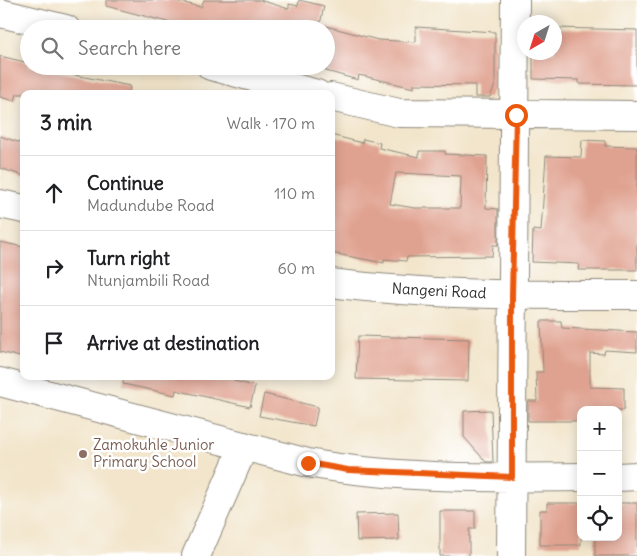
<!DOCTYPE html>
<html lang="en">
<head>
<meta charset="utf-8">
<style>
	body { margin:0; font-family:Delius,sans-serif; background:#f6f6f6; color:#202124 }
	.controls { position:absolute; right:15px; bottom:15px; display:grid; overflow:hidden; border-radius:10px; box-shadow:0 2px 12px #0003 }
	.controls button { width:45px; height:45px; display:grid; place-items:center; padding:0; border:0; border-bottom:1px solid #e0e0e0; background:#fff; color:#202124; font:25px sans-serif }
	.compass { position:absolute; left:517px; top:15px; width:45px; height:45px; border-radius:50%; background:#fff; box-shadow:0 2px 12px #0003; rotate:219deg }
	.stop { position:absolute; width:15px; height:15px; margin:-11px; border:4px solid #ea580c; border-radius:50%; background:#fff }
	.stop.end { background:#ea580c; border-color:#fff; box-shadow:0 1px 5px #0008 }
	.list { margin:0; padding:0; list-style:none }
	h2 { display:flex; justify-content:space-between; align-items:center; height:65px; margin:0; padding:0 20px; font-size:21px }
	h2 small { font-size:16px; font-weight:400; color:#757577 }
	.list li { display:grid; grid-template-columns:32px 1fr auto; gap:15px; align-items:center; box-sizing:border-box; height:75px; padding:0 20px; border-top:1px solid #e0e0e0 }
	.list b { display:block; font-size:19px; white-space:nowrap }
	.list p { margin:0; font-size:16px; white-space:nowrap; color:#757577 }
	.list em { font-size:16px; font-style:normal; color:#757577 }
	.icon { flex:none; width:28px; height:28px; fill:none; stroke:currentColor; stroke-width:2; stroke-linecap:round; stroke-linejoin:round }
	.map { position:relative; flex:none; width:637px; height:556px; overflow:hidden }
	.search { position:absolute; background:#fff; box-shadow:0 2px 12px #0003; left:20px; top:20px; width:315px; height:55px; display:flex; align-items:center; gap:12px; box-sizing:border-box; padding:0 18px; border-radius:28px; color:#757577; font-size:19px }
	.panel { position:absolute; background:#fff; box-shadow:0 2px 12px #0003; left:20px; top:90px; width:315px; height:290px; border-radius:10px }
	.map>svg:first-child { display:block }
	.building { fill:#e0a290; fill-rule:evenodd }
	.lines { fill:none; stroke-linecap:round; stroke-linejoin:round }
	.minor-casing { stroke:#8e887b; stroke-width:30 }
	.minor { stroke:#fff; stroke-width:28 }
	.route { stroke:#ea580c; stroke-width:6 }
	.education-dot { fill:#8d6e63; stroke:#fff; stroke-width:2 }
	.labels { text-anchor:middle; stroke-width:5; stroke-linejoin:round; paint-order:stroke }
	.street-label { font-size:15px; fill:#2b2b2b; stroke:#fff }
	.education-label { font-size:15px; fill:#785e54; stroke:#fff; text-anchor:start }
</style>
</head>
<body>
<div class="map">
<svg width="637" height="556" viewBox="0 0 637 556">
	<rect width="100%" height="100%" fill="#fff"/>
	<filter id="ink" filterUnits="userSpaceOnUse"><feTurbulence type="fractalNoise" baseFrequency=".02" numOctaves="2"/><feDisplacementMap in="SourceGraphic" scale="10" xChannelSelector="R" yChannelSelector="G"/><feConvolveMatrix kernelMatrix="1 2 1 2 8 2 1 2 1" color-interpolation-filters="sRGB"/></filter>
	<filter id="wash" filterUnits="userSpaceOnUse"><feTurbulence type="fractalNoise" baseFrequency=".0096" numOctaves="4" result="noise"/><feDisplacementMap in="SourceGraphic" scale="20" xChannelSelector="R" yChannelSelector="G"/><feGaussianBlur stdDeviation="1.12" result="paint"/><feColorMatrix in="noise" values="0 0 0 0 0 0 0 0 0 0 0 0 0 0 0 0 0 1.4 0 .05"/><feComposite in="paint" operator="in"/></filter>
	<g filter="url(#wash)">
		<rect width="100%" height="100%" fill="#f2e5cb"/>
		<g id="blocks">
			<!-- building -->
			<path class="building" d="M106,0H172L201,7L204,0H260L289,9V4L298,6L299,0L324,6L319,29H194L106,6Z
				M326,26L378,40L416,42V27L495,32V85L490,97H475V85L414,84V88L359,75L358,80L326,71Z
				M554,28L637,30V85L579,84V80L533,79V52H554Z
				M0,56L29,63V66L130,86L129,94H17L15,101L0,97Z
				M331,135L362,143L363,139L380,143L379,148L419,157V151H445V154L487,156L486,208L498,209V245H493L492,256L407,257L406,261L384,259V263L331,253ZM396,173L461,176L460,208H415L390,204Z
				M0,136L24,144V176L0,168Z
				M582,140L605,141V146L637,147V270H578L579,264L532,262L533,230L541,231L546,156L581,157Z
				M0,242L24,247V358L0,352Z
				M541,321H561L562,328L637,332V352L605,350L604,354L590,353V387L624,388V410H581V421H528V401H537L536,372H543Z
				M358,336L469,339L468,381L356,379Z
				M124,376H235L234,381L255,386L250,407L176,390L175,395L123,384Z
				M264,394L318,407L314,426L259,416Z
				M491,410L493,462H486L464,437V411Z
				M547,503H581V545H540V510H547Z
				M618,503H637V556H595V537H618Z
				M440,511H475V529H469V556H440Z
				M398,513L399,540L357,541L356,514Z"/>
		</g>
	</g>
	<g filter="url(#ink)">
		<use href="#blocks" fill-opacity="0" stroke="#8e887b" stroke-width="1"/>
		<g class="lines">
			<defs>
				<path id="minor" d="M0,13L66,29
					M211,66L317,94
					M331,97L399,113L637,115
					M0,204L24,209
					M331,283C433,296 535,295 637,295
					M0,382L308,463C394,479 493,478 581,477
					M618,477L637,476
					M196,556L244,446
					M511,556L515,0"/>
			</defs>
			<!-- minor casing -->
			<use href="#minor" class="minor-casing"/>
			<!-- minor -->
			<use href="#minor" class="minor"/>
		</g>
	</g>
	<g class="lines" filter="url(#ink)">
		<!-- route -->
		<path class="route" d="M308,463L348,470L512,477V295L516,115"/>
	</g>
	<!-- markers -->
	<circle class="education-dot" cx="83" cy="454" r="5"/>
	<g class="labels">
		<!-- street labels -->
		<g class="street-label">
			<text transform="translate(439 291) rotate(3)" y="5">Nangeni Road</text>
		</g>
		<!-- education labels -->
		<g class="education-label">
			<text x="93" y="450">Zamokuhle Junior<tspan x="93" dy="17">Primary School</tspan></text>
		</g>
	</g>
</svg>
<div class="controls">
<button>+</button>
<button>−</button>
<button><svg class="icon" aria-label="locate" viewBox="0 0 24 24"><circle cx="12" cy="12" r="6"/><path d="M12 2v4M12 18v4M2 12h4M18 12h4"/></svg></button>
</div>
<svg class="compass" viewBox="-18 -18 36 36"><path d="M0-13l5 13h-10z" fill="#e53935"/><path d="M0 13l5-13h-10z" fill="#757577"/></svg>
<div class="stop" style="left:516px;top:115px"></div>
<div class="stop end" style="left:308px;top:463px"></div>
<div class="search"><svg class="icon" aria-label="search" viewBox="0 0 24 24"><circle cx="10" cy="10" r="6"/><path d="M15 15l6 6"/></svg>Search here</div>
<section class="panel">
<h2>3 min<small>Walk · 170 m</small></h2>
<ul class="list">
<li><svg class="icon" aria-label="ahead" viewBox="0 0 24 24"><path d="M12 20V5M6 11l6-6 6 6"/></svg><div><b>Continue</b><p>Madundube Road</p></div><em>110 m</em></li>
<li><svg class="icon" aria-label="right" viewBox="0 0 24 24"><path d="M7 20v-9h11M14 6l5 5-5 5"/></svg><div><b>Turn right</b><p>Ntunjambili Road</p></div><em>60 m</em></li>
<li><svg class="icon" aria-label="arrive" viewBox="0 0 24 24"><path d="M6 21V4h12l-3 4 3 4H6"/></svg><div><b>Arrive at destination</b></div></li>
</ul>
</section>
</div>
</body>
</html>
